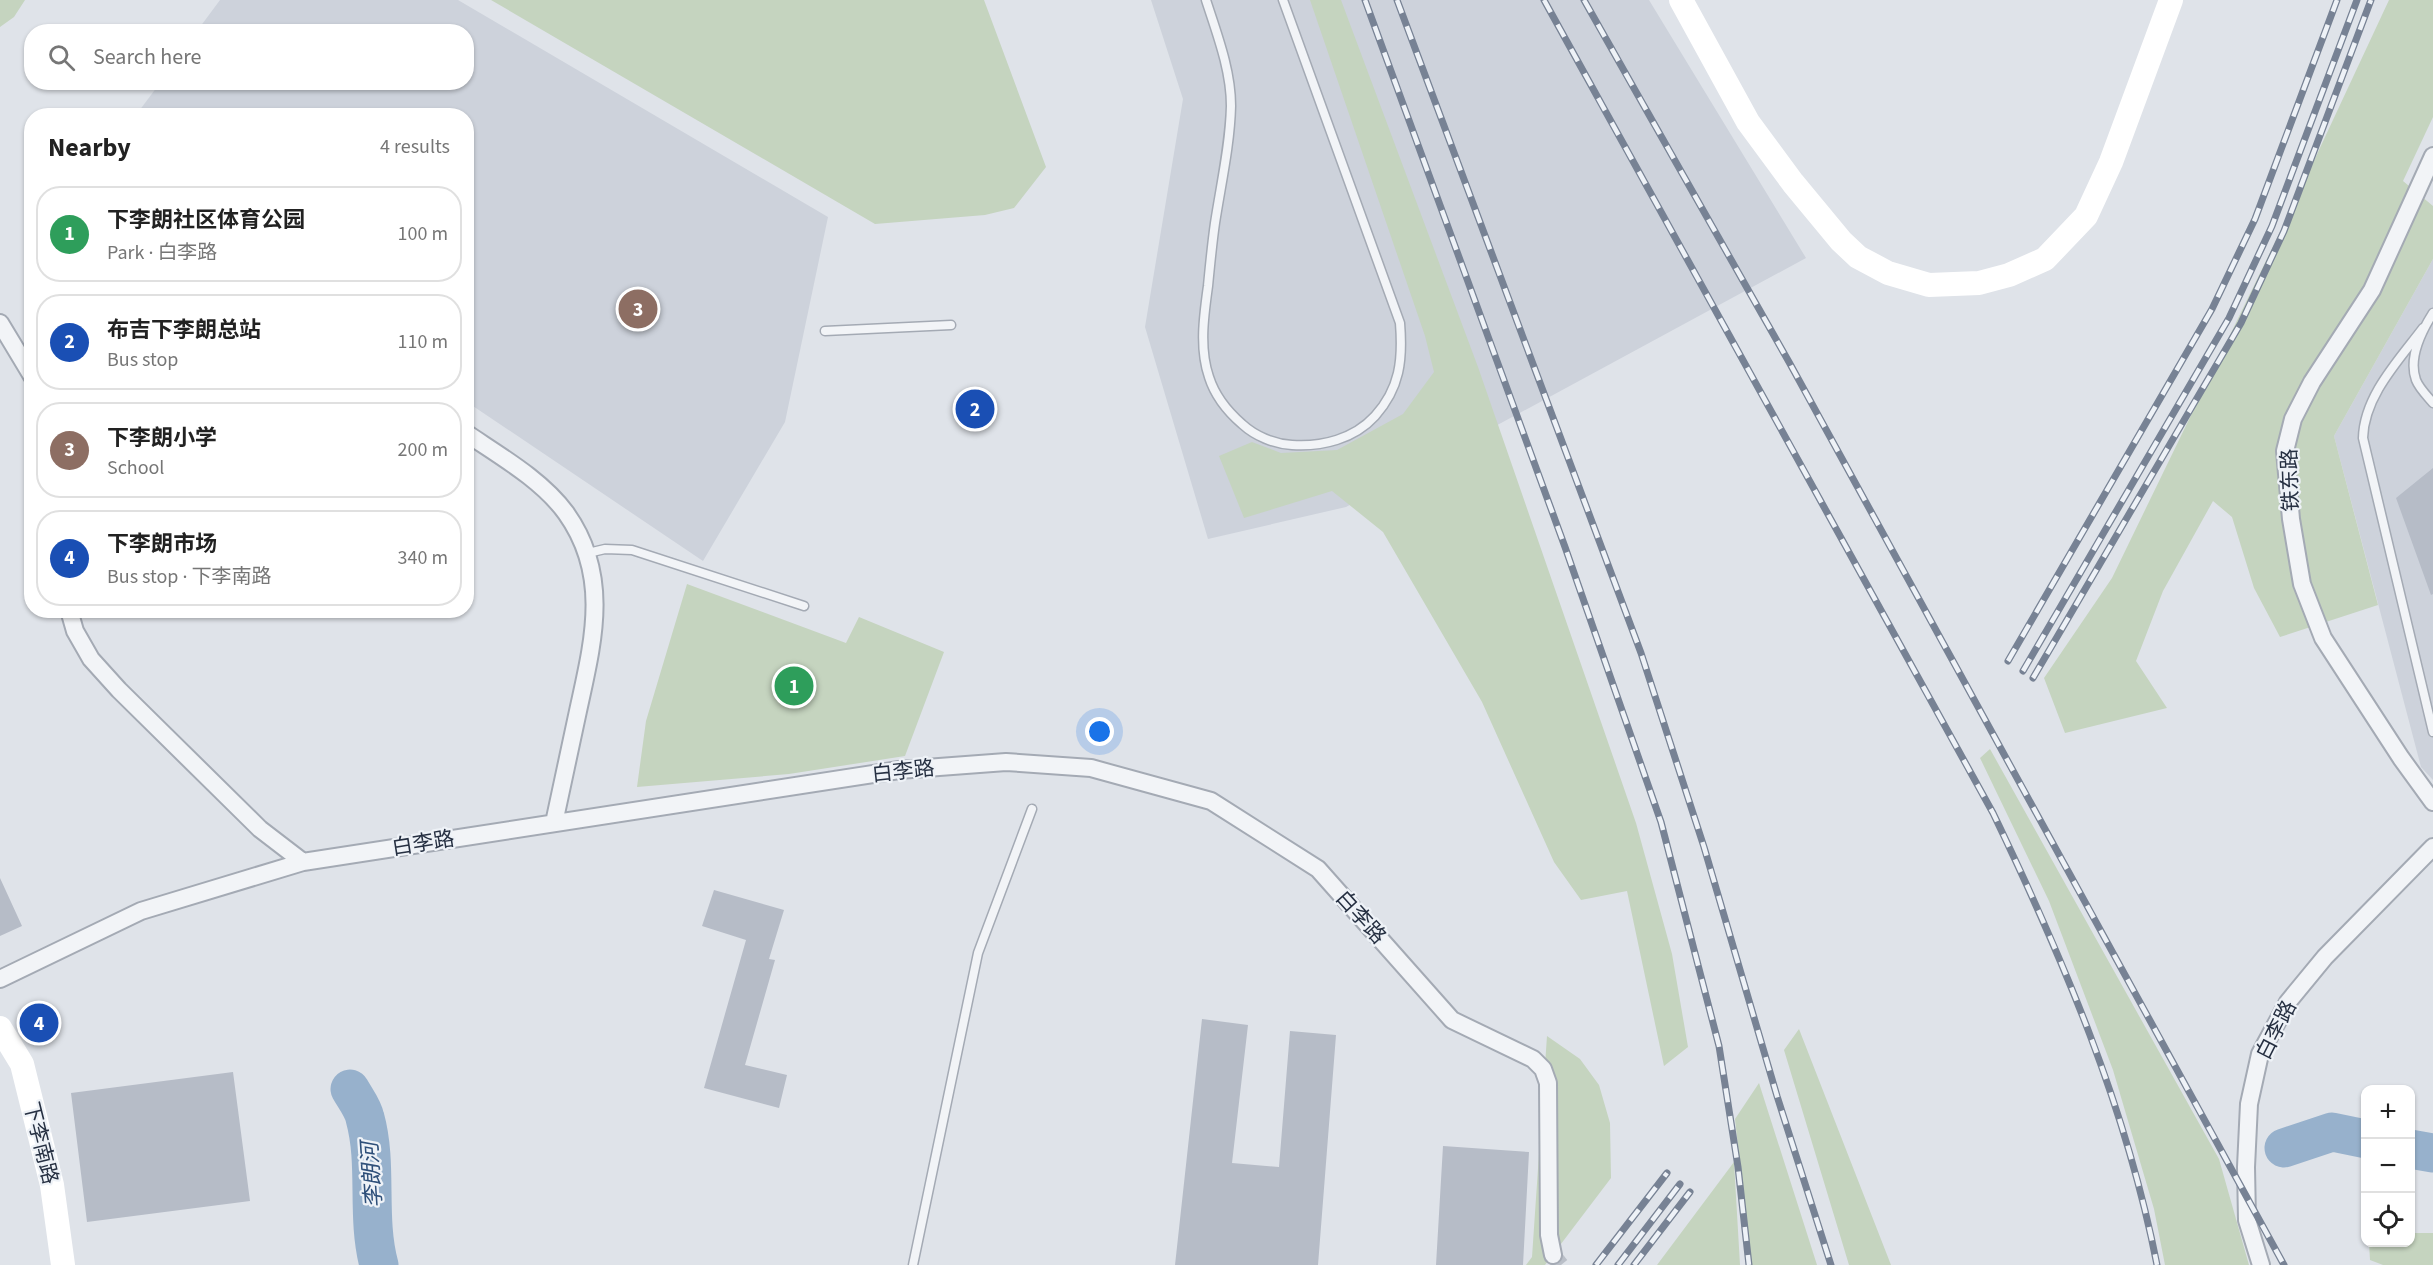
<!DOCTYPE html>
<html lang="en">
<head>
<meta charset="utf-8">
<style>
	body { margin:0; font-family:"Source Sans 3","Noto Sans SC",sans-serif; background:#f2f2f2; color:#222 }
	.controls { position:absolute; right:18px; bottom:18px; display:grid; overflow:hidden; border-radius:12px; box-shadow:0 2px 4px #0004 }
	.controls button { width:54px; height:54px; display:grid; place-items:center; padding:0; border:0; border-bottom:2px solid #e0e0e0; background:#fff; color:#222; font:30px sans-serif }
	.you { position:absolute; left:1100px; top:732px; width:21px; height:21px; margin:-15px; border:4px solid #fff; border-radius:50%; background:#1a73e8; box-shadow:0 0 0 9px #1a73e833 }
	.badge { display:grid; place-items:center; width:39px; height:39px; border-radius:50%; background:#d83a52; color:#fff; font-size:20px; font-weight:700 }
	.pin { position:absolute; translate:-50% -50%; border:3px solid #fff; box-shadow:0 2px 6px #0006 }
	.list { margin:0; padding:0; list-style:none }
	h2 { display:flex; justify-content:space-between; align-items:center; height:78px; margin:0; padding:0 24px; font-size:26px }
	h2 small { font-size:20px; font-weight:400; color:#767676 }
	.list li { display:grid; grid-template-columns:39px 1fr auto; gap:18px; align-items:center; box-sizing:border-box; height:96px; margin:0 12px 12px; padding:0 12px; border:2px solid #e0e0e0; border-radius:24px }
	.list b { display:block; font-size:22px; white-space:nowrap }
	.list p { margin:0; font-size:20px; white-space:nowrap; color:#767676 }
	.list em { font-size:20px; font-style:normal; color:#767676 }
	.icon { flex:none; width:33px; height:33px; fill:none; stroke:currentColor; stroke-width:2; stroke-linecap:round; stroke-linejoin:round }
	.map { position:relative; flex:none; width:2433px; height:1265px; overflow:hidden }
	.search { position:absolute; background:#fff; box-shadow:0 2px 4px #0004; left:24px; top:24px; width:450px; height:66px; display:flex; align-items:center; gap:15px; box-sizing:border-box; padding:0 21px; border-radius:24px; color:#767676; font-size:22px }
	.panel { position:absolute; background:#fff; box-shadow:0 2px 4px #0004; left:24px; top:108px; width:450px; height:510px; border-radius:24px }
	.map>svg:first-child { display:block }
	.built { fill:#cdd2db }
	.green { fill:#c5d4bf }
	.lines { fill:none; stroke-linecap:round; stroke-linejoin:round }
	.river { stroke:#97b1cc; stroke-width:39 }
	.building { fill:#b6bcc7 }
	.street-tunnel { stroke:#babfc8; stroke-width:16; stroke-dasharray:16 8; stroke-linecap:butt }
	.lane-casing { stroke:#a4aab4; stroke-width:11 }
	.street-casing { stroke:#a4aab4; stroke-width:20 }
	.lane { stroke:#f2f4f7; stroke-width:8 }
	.street { stroke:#f2f4f7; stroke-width:16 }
	.secondary { stroke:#fff; stroke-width:24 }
	.rail-casing { stroke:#778294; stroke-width:7 }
	.rail { stroke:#eef2f7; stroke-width:4.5; stroke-dasharray:14; stroke-linecap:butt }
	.labels { text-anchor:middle; stroke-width:4.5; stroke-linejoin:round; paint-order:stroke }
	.street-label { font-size:21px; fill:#263042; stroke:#eef2f7 }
	.water-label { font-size:22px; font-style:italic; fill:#2e4f79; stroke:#eef2f7 }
</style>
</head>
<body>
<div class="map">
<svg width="2433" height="1265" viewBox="0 0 2433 1265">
	<rect width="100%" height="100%" fill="#dfe3e9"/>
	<!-- built -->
	<path class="built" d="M220,0H458L828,217L785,422L703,561L467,402L466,116L136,115L160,83L466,82V32L197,31Z
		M1151,0H1649L1806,258L1346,507L1208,539L1145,327L1183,99Z
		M2433,259V780L2421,767L2334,436Z"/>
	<!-- green -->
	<path class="green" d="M0,0H25L14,17L0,27Z
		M491,0H984L1046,167L1014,208L985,215L875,224Z
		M1310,0H1341L1478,367L1636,823L1672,954L1688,1047L1664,1066L1627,891L1581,900L1554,862L1482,702L1383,532L1332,491L1244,518L1219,456L1252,442L1281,453L1337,450L1403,414L1434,372L1425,336Z
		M2389,0H2433V117L2403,181L2433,206V259L2334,436L2378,605L2280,637L2254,588L2232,517L2213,501L2163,591L2136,661L2167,708L2065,733L2044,678L2112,578L2297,197Z
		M687,584L846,643L859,617L944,652L905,756L789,774L637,787L646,721Z
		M1990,749L2219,1159L2249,1265H2165L2154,1209L2113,1070L2049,901L1980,758Z
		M1799,1029L1891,1265H1849L1784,1050Z
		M1547,1036L1580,1059L1599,1085L1610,1123L1611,1178L1545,1265H1526L1532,1257Z
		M1759,1083L1817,1265H1751L1735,1119Z
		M1734,1162L1740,1265H1657Z
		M2411,1233H2433V1265H2383L2370,1260L2369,1243L2410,1242Z"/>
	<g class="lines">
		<!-- river -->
		<path class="river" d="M350,1089C355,1098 363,1108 365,1118C378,1165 366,1217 379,1265
			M2284,1148L2332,1132L2366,1139
			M2410,1149L2433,1153"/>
	</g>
	<!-- building -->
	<path class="building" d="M2433,468V594L2431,595L2396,498Z
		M0,878L22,926L0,936Z
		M714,890L784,910L769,959L775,960L745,1065L787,1075L779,1108L704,1088L746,940L702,926Z
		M1202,1019L1248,1025L1232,1163L1279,1167L1290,1031L1336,1035L1318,1265H1175Z
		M233,1072L250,1201L87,1222L71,1093Z
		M1443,1146L1529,1152L1523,1265H1436Z"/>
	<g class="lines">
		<!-- street-tunnel -->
		<path class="street-tunnel" d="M1553,1255L1561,1265"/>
		<defs>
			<path id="lane" d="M1206,0C1217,34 1231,70 1231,106C1230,145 1221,184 1215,223C1212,244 1210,265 1208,286C1204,315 1199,348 1209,377C1215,396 1227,411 1242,424C1255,436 1274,444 1292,445C1322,447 1354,439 1375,416C1400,388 1403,360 1400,323L1283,0
				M2433,313C2421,332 2408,358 2416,380C2419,388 2428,397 2433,403
				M2423,328C2399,360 2364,396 2363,438L2433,732
				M825,331L951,325
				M588,553L605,549L632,550L804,606
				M913,1265L978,953L1032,809"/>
			<path id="street" d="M2433,156L2372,290L2312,382L2293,419L2285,451L2291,519L2302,584L2323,638L2401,758L2433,802
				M0,323L32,376
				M466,433C500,456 542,480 566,513C611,576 593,642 578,711C570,748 562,786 554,823
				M69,610L75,631L91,659L119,690L260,829L303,862
				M0,979L141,911L303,862L899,770L1006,762L1091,768L1211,801L1318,869L1452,1020L1533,1059L1543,1069L1548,1083L1549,1235L1553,1255
				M2261,1265L2247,1220L2246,1167L2249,1104L2260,1054L2288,1002L2325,957L2433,847"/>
		</defs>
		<!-- lane casing -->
		<use href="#lane" class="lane-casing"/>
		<!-- street casing -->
		<use href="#street" class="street-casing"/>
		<!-- lane -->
		<use href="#lane" class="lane"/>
		<!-- street -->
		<use href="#street" class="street"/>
		<!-- secondary -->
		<path class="secondary" d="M1681,0L1748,122L1793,183L1841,241L1858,257L1888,273L1929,285L1979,283L2009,275L2045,259L2086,216L2111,162L2171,0
			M0,1028L22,1064L52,1185L63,1265"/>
		<defs>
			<path id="rail" d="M1365,0L1565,547L1661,822L1719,1046L1738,1167L1749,1265
				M1397,0L1641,653L1704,847L1777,1096L1831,1265
				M1544,0L1993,813C2063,959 2126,1106 2157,1265
				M1584,0L1789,362L2284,1265
				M2008,661L2212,309L2255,219L2337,0
				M2023,671L2229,318L2272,226L2357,0
				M2033,678L2241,323L2284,231L2371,0
				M1596,1265L1667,1173
				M1618,1265L1680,1184
				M1634,1265L1690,1192"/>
		</defs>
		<!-- rail casing -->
		<use href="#rail" class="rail-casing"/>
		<!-- rail -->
		<use href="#rail" class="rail"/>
	</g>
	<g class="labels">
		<!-- street labels -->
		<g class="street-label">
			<text transform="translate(2290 480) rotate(-92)" y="7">铁东路</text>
			<text transform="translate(903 771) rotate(-6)" y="7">白李路</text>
			<text transform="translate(423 843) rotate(-9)" y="7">白李路</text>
			<text transform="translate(1361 917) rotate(48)" y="7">白李路</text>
			<text transform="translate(2276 1030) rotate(-63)" y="7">白李路</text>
			<text transform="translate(41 1143) rotate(76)" y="7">下李南路</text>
		</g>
		<!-- water labels -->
		<g class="water-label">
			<text transform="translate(371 1175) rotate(-94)" y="8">李朗河</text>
		</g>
	</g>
</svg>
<div class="controls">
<button>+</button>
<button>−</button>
<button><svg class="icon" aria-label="locate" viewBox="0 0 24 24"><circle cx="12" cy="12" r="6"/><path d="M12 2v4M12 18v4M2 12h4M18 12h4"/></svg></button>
</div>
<div class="you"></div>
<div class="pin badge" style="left:794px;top:686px;background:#2e9e5b">1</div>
<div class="pin badge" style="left:975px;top:409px;background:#1a4fb4">2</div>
<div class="pin badge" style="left:638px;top:309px;background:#8d6e63">3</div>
<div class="pin badge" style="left:39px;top:1023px;background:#1a4fb4">4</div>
<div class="search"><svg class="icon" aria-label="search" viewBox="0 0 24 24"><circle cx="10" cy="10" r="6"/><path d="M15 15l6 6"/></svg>Search here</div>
<section class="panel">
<h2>Nearby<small>4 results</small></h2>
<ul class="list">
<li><span class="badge" style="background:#2e9e5b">1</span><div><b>下李朗社区体育公园</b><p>Park · 白李路</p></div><em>100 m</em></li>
<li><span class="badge" style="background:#1a4fb4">2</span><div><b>布吉下李朗总站</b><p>Bus stop</p></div><em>110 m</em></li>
<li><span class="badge" style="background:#8d6e63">3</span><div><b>下李朗小学</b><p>School</p></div><em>200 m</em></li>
<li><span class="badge" style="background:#1a4fb4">4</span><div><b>下李朗市场</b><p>Bus stop · 下李南路</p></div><em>340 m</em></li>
</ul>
</section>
</div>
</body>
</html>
